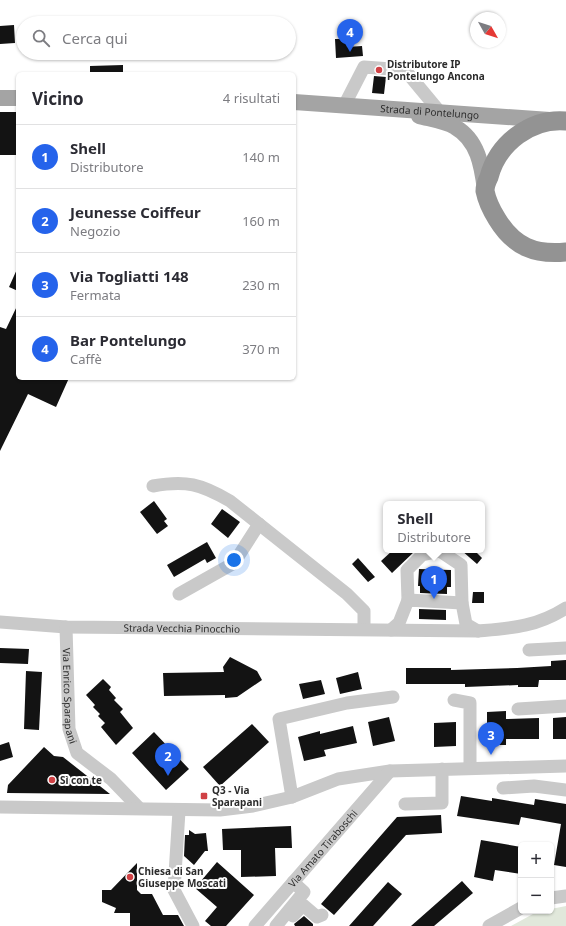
<!DOCTYPE html>
<html lang="it">
<head>
<meta charset="utf-8">
<style>
	body { margin:0; font-family:"Noto Sans",sans-serif; background:#f7f7f7; color:#2b2b33 }
	.controls { position:absolute; right:12px; bottom:12px; display:grid; overflow:hidden; border-radius:6px; box-shadow:0 1px 3px #0004 }
	.controls button { width:36px; height:36px; display:grid; place-items:center; padding:0; border:0; border-bottom:1px solid #e1e1e2; background:#fff; color:#2b2b33; font:20px sans-serif }
	.compass { position:absolute; left:470px; top:12px; width:36px; height:36px; border-radius:50%; background:#fff; box-shadow:0 1px 3px #0004; rotate:129deg }
	.you { position:absolute; left:234px; top:560px; width:14px; height:14px; margin:-10px; border:3px solid #fff; border-radius:50%; background:#1a73e8; box-shadow:0 0 0 6px #1a73e833 }
	.badge { display:grid; place-items:center; width:26px; height:26px; border-radius:50%; background:#2563eb; color:#fff; font-size:13px; font-weight:700 }
	.pin { position:absolute; translate:-50% -33px; filter:drop-shadow(0 1px 2px #0008) }
	.pin::after { content:''; position:absolute; top:21px; width:14px; height:12px; background:inherit; clip-path:polygon(0 0,100% 0,50% 100%) }
	.popup { position:absolute; left:383px; top:501px; width:102px; height:52px; box-sizing:border-box; display:grid; place-content:center; border-radius:6px; background:#fff; filter:drop-shadow(0 1px 3px #0005); font-size:13px; white-space:nowrap; color:#7c7c81 }
	.popup b { font-size:15px; color:#2b2b33 }
	.popup::after { content:''; position:absolute; left:50%; top:100%; margin-left:-8px; border:8px solid transparent; border-top-color:#fff }
	.list { margin:0; padding:0; list-style:none }
	h2 { display:flex; justify-content:space-between; align-items:center; height:52px; margin:0; padding:0 16px; font-size:17px }
	h2 small { font-size:13px; font-weight:400; color:#7c7c81 }
	.list li { display:grid; grid-template-columns:26px 1fr auto; gap:12px; align-items:center; box-sizing:border-box; height:64px; padding:0 16px; border-top:1px solid #e1e1e2 }
	.list b { display:block; font-size:15px; white-space:nowrap }
	.list p { margin:0; font-size:13px; white-space:nowrap; color:#7c7c81 }
	.list em { font-size:13px; font-style:normal; color:#7c7c81 }
	.icon { flex:none; width:22px; height:22px; fill:none; stroke:currentColor; stroke-width:2; stroke-linecap:round; stroke-linejoin:round }
	.map { position:relative; flex:none; width:566px; height:926px; overflow:hidden }
	.search { position:absolute; background:#fff; box-shadow:0 1px 3px #0004; left:16px; top:16px; width:280px; height:44px; display:flex; align-items:center; gap:10px; box-sizing:border-box; padding:0 14px; border-radius:22px; color:#7c7c81; font-size:15px }
	.panel { position:absolute; background:#fff; box-shadow:0 1px 3px #0004; left:16px; top:72px; width:280px; height:308px; border-radius:6px }
	.map>svg:first-child { display:block }
	.green { fill:#e1e8db }
	.building { fill:#131313 }
	.lines { fill:none; stroke-linecap:round; stroke-linejoin:round }
	.minor { stroke:#c9c9c9; stroke-width:13 }
	.major { stroke:#a4a4a4; stroke-width:16 }
	.highway { stroke:#939393; stroke-width:19 }
	.poi-dot { fill:#d04145; stroke:#fff; stroke-width:1.5 }
	.labels { text-anchor:middle; stroke-width:4; stroke-linejoin:round; paint-order:stroke }
	.poi-label { font-size:10px; font-weight:bold; fill:#2c2c2c; stroke:#fff; text-anchor:start }
	.street-label { font-size:10px; fill:#2c2c2c; stroke:#fff }
</style>
</head>
<body>
<div class="map">
<svg width="566" height="926" viewBox="0 0 566 926">
	<rect width="100%" height="100%" fill="#fff"/>
	<!-- green -->
	<path class="green" d="M566,906V926H511L533,914L551,911V909Z"/>
	<!-- building -->
	<path class="building" d="M14,25L15,43L0,44V26Z
		M335,39H346L347,47L362,46L363,56L336,58Z
		M123,65V74H90V66Z
		M374,76L386,77L384,94L372,93Z
		M0,112H18L17,155H0Z
		M18,267V291L9,287Z
		M18,304V378H69L56,407L28,394L0,451V327L6,329Z
		M154,501L167,519L164,521L168,526L157,534L140,512Z
		M222,509L240,522L228,538L211,524Z
		M207,542L216,558L207,563L205,559L174,577L167,565Z
		M393,550H416L392,573L381,561Z
		M461,550H474L482,558L477,564Z
		M358,558L375,577L368,582L352,564Z
		M419,569L451,570V587H447V594L420,593V586H418Z
		M473,592H484V603H472Z
		M419,609L446,610V620L419,619Z
		M0,648L29,649L28,664L0,663Z
		M230,657L257,671L262,680L237,697L225,698V695L164,696L163,673L224,672L223,667Z
		M566,660V680H539L538,687H518V685L465,687V684H406V668H451V670L517,668L551,666V661Z
		M26,671L42,672L39,730L24,729Z
		M358,672L362,689L340,694L336,678Z
		M103,679L111,687L109,690L116,698L114,700L123,709L120,712L133,728L116,745L101,727L105,723L98,716L100,714L93,707L95,705L86,695Z
		M321,680L325,694L303,699L299,684Z
		M506,711V719L539,718V739H506V745H487V712Z
		M389,717L395,741L373,746L368,722Z
		M566,717V739H553V718Z
		M456,722V746L434,747V723Z
		M252,724L269,742L220,786L203,767Z
		M353,726L357,743L324,750L326,756L304,761L298,737L320,731V734Z
		M154,732L189,769L166,790L132,753Z
		M9,742L13,757L0,761V745Z
		M44,747L54,756L63,757L110,794L7,793L8,785Z
		M461,796L492,801V798L534,805L535,799L566,804V867L554,865L561,824L521,817L519,825L457,816Z
		M441,815L442,833L406,835L334,915L321,904L397,817Z
		M291,826L292,848H275L276,876L241,877V850H223L222,829Z
		M189,830L195,834L206,833L208,851H205L194,865L184,856L185,835H189Z
		M481,840L521,847V874L495,870L493,881L474,877Z
		M217,862L254,895L226,926H211L205,921L217,907L195,888Z
		M137,863V890L141,894H152L163,915H178L184,926H130V913H114L116,908L102,902V890H111Z
		M462,881L473,893L434,926H411Z
		M388,882L402,894L373,926H349Z
		M304,916L313,924V926H295L294,924Z"/>
	<g class="lines">
		<!-- minor -->
		<g class="minor">
			<path d="M345,104L364,67L405,70L439,111"/>
			<path d="M153,486C186,480 201,484 230,501L347,594L364,611V629"/>
			<path d="M179,594L234,563L259,524"/>
			<path d="M408,600L407,570L422,555L440,551L461,565L462,603"/>
			<path id="s1" d="M0,622L66,627L478,631C512,628 536,627 566,608"/>
			<path id="s2" d="M66,627L69,729L77,753L111,779L139,808"/>
			<path d="M391,630L399,623L408,600L462,603L466,624L478,631"/>
			<path d="M529,650L566,648"/>
			<path d="M454,700L470,703V768"/>
			<path d="M518,709L566,706"/>
			<path d="M503,788L534,786L566,790"/>
			<path d="M292,797L279,719L347,703L393,697"/>
			<path d="M405,804L442,803V769"/>
			<path d="M0,807L220,810L253,806L292,797L338,779L390,771L566,766"/>
			<path d="M179,811L174,890L193,926"/>
			<path d="M551,898L566,896"/>
			<path d="M293,916L303,905L317,917L322,915"/>
			<path id="s3" d="M255,926L390,771"/>
			<path d="M276,926L304,892L293,882"/>
			<path d="M489,926L521,908"/>
		</g>
		<!-- major -->
		<g class="major">
			<path d="M0,98H18"/>
			<path id="s4" d="M294,102L550,120"/>
			<path d="M419,116C430,119 445,121 455,127C478,140 482,166 485,190"/>
		</g>
		<!-- highway -->
		<path class="highway" d="M566,121C531,118 498,143 489,177C487,181 485,187 485,191C487,201 492,211 497,219C514,247 535,255 566,252"/>
	</g>
	<!-- markers -->
	<g class="poi-dot">
		<circle cx="379" cy="70" r="4"/>
		<circle cx="52" cy="780" r="4"/>
		<rect x="200" y="792" width="8" height="8" rx="2"/>
		<circle cx="130" cy="877" r="4"/>
	</g>
	<g class="labels">
		<!-- poi labels -->
		<g class="poi-label">
			<text x="387" y="68">Distributore IP<tspan x="387" dy="12">Pontelungo Ancona</tspan></text>
			<text x="60" y="784">Sì con te</text>
			<text x="212" y="794">Q3 - Via<tspan x="212" dy="12">Sparapani</tspan></text>
			<text x="138" y="875">Chiesa di San<tspan x="138" dy="12">Giuseppe Moscati</tspan></text>
		</g>
		<!-- street labels -->
		<g class="street-label">
			<text dy="4" stroke="none"><textPath href="#s4" startOffset="136">Strada di Pontelungo</textPath></text>
			<text dy="4" stroke="none"><textPath href="#s1" startOffset="182">Strada Vecchia Pinocchio</textPath></text>
			<text dy="4" stroke="none"><textPath href="#s2" startOffset="69">Via Enrico Sparapani</textPath></text>
			<text dy="4" stroke="none"><textPath href="#s3" startOffset="103">Via Amato Tiraboschi</textPath></text>
		</g>
	</g>
</svg>
<div class="controls">
<button>+</button>
<button>−</button>
</div>
<svg class="compass" viewBox="-18 -18 36 36"><path d="M0-13l5 13h-10z" fill="#e53935"/><path d="M0 13l5-13h-10z" fill="#7c7c81"/></svg>
<div class="you"></div>
<div class="pin badge" style="left:434px;top:599px">1</div>
<div class="popup"><b>Shell</b>Distributore</div>
<div class="pin badge" style="left:168px;top:776px">2</div>
<div class="pin badge" style="left:491px;top:755px">3</div>
<div class="pin badge" style="left:350px;top:52px">4</div>
<div class="search"><svg class="icon" aria-label="search" viewBox="0 0 24 24"><circle cx="10" cy="10" r="6"/><path d="M15 15l6 6"/></svg>Cerca qui</div>
<section class="panel">
<h2>Vicino<small>4 risultati</small></h2>
<ul class="list">
<li><span class="badge">1</span><div><b>Shell</b><p>Distributore</p></div><em>140 m</em></li>
<li><span class="badge">2</span><div><b>Jeunesse Coiffeur</b><p>Negozio</p></div><em>160 m</em></li>
<li><span class="badge">3</span><div><b>Via Togliatti 148</b><p>Fermata</p></div><em>230 m</em></li>
<li><span class="badge">4</span><div><b>Bar Pontelungo</b><p>Caffè</p></div><em>370 m</em></li>
</ul>
</section>
</div>
</body>
</html>
